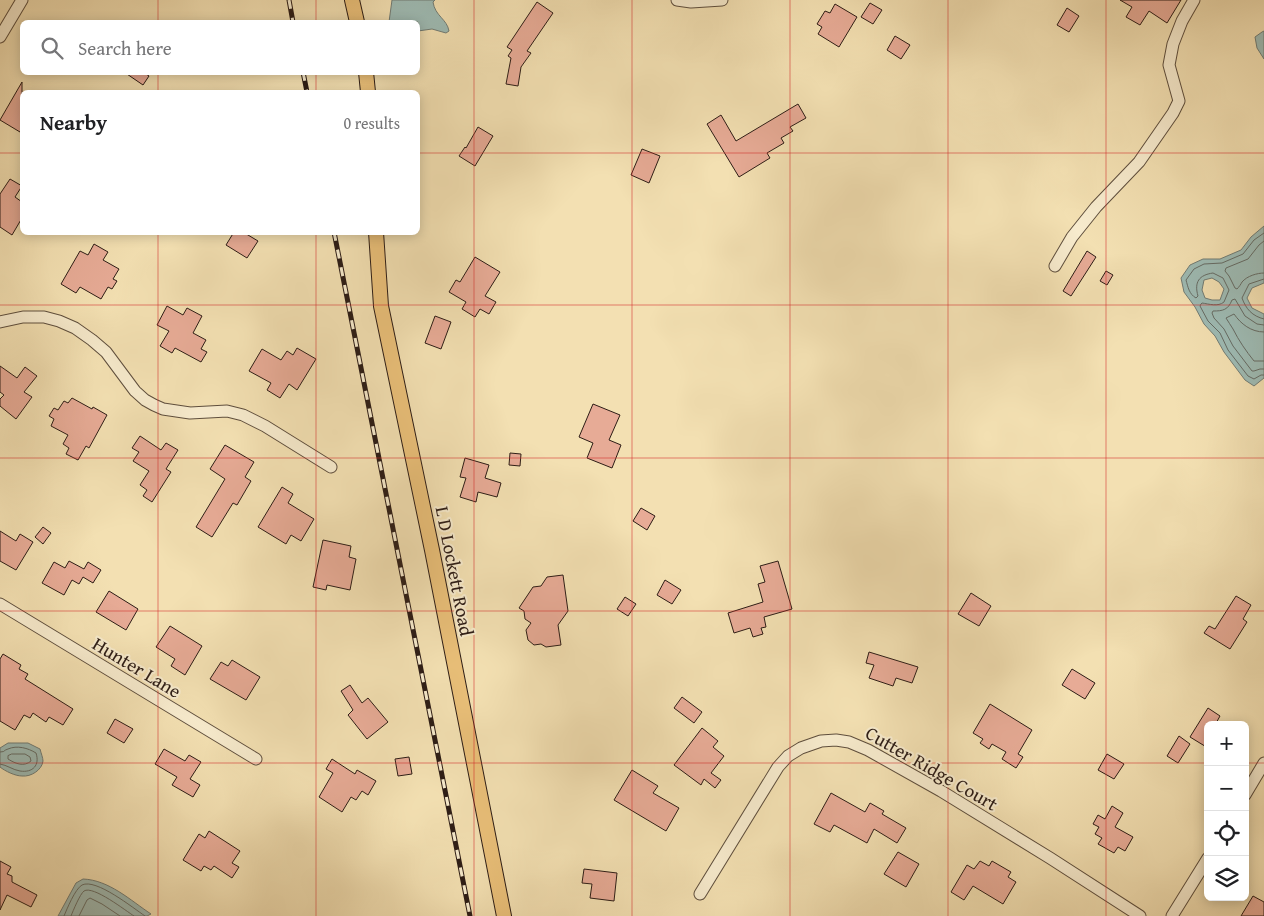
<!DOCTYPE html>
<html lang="en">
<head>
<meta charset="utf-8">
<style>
	body { margin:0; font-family:"Gentium Book Plus",serif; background:#f6f6f6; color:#202124 }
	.controls { position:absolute; right:15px; bottom:15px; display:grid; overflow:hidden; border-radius:8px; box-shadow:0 2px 12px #0003 }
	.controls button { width:45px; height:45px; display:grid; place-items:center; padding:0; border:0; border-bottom:1px solid #e0e0e0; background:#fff; color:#202124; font:25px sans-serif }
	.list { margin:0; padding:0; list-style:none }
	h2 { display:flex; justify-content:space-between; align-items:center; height:65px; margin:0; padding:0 20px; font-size:21px }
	h2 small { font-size:16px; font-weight:400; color:#757577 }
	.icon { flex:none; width:28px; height:28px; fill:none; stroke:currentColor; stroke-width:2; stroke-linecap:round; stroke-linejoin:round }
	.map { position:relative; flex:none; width:1264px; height:916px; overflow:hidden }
	.search { position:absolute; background:#fff; box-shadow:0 2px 12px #0003; left:20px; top:20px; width:400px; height:55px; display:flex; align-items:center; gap:12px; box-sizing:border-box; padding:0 18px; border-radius:8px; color:#757577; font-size:19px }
	.panel { position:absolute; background:#fff; box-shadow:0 2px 12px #0003; left:20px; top:90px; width:400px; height:145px; border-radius:8px }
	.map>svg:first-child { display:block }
	.water { fill:#9ebbb4; stroke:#717c75; fill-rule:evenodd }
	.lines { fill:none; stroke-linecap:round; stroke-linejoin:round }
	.shore { stroke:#666c65; stroke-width:1 }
	.building { fill:#e7ab96; stroke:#2d1d16 }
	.minor-casing { stroke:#5e4e3d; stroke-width:13 }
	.major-casing { stroke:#2d1d16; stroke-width:16 }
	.minor { stroke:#f7ebcd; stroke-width:11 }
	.major { stroke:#eac079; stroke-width:14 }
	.rail-casing { stroke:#2d1d16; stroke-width:5 }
	.rail { stroke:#f7ebcd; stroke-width:3; stroke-dasharray:9; stroke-linecap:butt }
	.grid { fill:none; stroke:#d62828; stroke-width:1; stroke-opacity:0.55 }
	.labels { text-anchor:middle; stroke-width:4; stroke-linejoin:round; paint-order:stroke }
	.street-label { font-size:19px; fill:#2d1d16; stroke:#f7ebcd }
</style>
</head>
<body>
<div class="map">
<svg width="1264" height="916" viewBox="0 0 1264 916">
	<rect width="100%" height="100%" fill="#f3e0b2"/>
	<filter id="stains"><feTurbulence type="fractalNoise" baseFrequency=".004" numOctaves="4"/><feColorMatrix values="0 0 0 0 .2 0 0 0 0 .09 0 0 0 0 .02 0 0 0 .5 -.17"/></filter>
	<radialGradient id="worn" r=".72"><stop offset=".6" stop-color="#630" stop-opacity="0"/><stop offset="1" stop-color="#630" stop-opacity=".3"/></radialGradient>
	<!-- water -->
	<path class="water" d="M392,0H435L433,2C435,16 447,19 449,31L446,33L432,29L418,31V22H389Z
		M1264,31V59L1257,48L1255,37L1262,32Z
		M1264,226V283L1252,288L1247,298L1252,308L1264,314V378L1254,386L1245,380L1224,352L1215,336L1204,324L1195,307L1184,292L1181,278L1190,265L1203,259H1220L1241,250L1251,237ZM1212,278L1219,282L1224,289L1220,300H1212L1205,298L1202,290L1204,280Z
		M8,743H28L40,749C41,753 43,758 43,761C42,770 31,777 22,776C15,776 5,771 0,767V748Z
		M83,879C109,880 130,900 151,914L147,916H58L76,883Z"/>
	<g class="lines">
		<!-- shore -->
		<path class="shore" d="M1264,233L1254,240L1243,254L1222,263L1204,264L1194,269L1186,280C1188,287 1189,294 1196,298L1198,296C1194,282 1199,275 1213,273L1223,278L1229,290L1224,302C1218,307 1209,304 1202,303L1201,304L1200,306L1208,321L1220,333L1228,350L1248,376L1254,379L1261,375H1264
			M1264,241L1259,245L1248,259L1226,268L1225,271L1229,276L1235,288L1237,289C1239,287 1241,284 1242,282C1247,276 1257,273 1264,273
			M1264,279L1249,284L1242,298C1246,309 1252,316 1264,319
			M1264,325L1257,324L1245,316L1235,299L1232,300C1228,310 1223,311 1213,311L1212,313L1214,318L1224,329L1233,346L1252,371H1254L1260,369H1264
			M1264,332C1251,332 1241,324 1234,314L1226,318C1228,322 1231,325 1233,329C1239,341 1246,351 1254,361H1264
			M0,752C8,751 0,752 8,749C17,745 28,748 36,753C40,765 33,773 20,771C13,770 7,765 0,764
			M12,754H25L30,757L31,761C24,767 16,764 8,759V756Z
			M64,916C67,909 75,889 82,885C96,878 133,908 145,916
			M71,916C73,911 80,894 84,891C93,885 126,911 134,916
			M79,916L87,900L90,898L102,904L120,916"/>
	</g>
	<!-- building -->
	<path class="building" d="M1120,0H1181L1167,23L1149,11L1140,25L1126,17L1132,7Z
		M537,2L553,13L527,51L531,53L521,67L518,86L506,84L511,58L508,56L512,50L507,47Z
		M870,3L882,10L873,24L861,17Z
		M835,4L857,17L839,47L818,34L822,27L817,24L825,11L830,13Z
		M1067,8L1079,16L1069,32L1057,25Z
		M895,36L910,45L901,59L887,50Z
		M124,72H143L149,76L143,85Z
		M22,82V127L20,132L0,120Z
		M798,104L806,118L790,127L793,131L781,138L784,143L767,153L770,158L739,177L707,124L721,115L736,141Z
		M478,127L493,136L475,166L459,156L465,147L466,148Z
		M642,149L660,156L649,183L631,175Z
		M10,179L22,186L15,197L22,202V218L12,235L0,227V194Z
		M234,232H243L258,241L247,258L226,245Z
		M94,244L108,252L103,260L119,269L113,279L117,281L112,289L108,287L101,299L80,287L76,293L61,284L80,251L88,255Z
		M1087,251L1096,257L1071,296L1063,291Z
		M475,257L500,272L485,296L496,302L489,314L480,309L475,317L462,309L466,302L449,292L456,280L460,282Z
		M1106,271L1113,275L1107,285L1100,281Z
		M167,306L183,315L187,308L202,316L193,333L206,340L201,349L207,352L201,362L175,348L172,353L160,346L169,331L157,325Z
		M435,316L451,322L441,349L425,343Z
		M297,348L316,359L297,390L289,384L280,398L267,390L271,383L249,371L262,349L281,360L287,351L293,355Z
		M0,366L17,378L25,367L37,376L24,392L32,397L16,419L0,406V399L4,395L0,392Z
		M72,398L92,409L93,407L107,415L89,448L86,446L78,460L66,454L69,448L63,444L68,435L51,426L54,419L49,416L54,408L58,410L64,401L68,403Z
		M593,404L620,415L609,440L621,445L612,468L587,458L593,443L579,437Z
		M140,436L161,450L166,443L178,450L166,469L171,472L152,502L143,496L147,490L140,485L149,471L133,461L139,452L132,448Z
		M225,445L254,462L245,477L251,481L237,505L233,503L212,537L196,527L225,479L210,469Z
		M510,453L521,454L520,466L509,465Z
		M465,458L489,465L485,478L501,483L497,497L478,492L476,502L460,497L466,478L460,477Z
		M282,487L293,494L288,503L314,519L301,541L291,535L286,544L258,527Z
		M641,508L655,516L647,530L633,521Z
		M43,527L51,533L43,544L35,537Z
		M0,531L16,541L20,534L33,542L16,570L0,561Z
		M323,540L351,546L349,557L356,559L350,590L327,585L326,590L313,587Z
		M69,561L84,569L88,562L101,570L93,583L83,577L79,584L72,580L64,595L42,583L54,562L65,568Z
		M778,561L792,609L764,617L766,627L761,628L763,634L753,637L750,628L734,633L728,613L763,602L758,584L765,582L760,566Z
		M563,575L568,611L558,625L561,645L546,647L541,644L534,645L528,640L526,630L531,623L525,619L524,611L519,608L533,587L541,586L547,577Z
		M665,580L681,590L672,604L657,595Z
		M109,591L138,609L126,630L96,612Z
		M971,593L991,606L979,626L958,614Z
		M1236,596L1251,605L1243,619L1247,622L1230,649L1204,633L1209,626L1215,629Z
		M625,597L636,604L628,616L617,609Z
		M170,626L202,646L185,675L171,666L175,659L156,647Z
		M869,652L918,667L912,683L896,678L893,686L869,678L874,665L866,663Z
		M3,654L21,665L19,669L28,674L25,679L73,709L63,725L49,717L46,722L33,713L30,718L24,715L15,730L0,721V659Z
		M232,660L260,677L246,700L210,679L221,662L228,666Z
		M1072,669L1095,683L1085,699L1062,685Z
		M350,685L362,703L368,698L388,722L367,739L348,715L353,710L341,691Z
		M682,697L702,712L694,723L674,708Z
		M990,704L1032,730L1018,754L1023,757L1016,768L1002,759L1006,752L992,744L989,749L980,743L983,739L973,733Z
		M1208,708L1220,716L1215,725H1208V748L1190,737Z
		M115,719L133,729L124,743L107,733Z
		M702,728L718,741L713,747L724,756L711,773L721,780L715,788L704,779L701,785L674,765Z
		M1179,736L1190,744L1178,763L1167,756Z
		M164,749L185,761L189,755L201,762L190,779L200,785L193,797L172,785L177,777L155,764Z
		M1107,754L1124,764L1114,779L1098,770Z
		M409,757L412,774L398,776L395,759Z
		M332,759L355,774L357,770L376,781L368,795L362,791L356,800L351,797L342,812L319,797L333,773L326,769Z
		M632,770L658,786L653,793L679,808L666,831L614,800Z
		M831,793L865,812L870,803L884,811L882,814L906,828L897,843L874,829L867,843L834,825L830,832L814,824Z
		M1112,806L1123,813L1115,827L1133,837L1125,851L1118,847L1114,853L1098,844L1102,838L1095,834L1099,827L1093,824L1098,815L1105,819Z
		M209,831L240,851L232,863L239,867L232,878L214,866L211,870L204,866L201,871L183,860L199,834L205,838Z
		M898,852L919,864L906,887L884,874Z
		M0,861L11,867L7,874L12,876V882L37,895L31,907L7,895L0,910Z
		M980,861L989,866L992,861L1011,872L1008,877L1016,882L1003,904L973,886L964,900L951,892L967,865L974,869Z
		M584,869L617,873L614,901L590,898L592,884L582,883Z
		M1253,896L1264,902V916H1241Z"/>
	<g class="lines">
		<defs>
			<path id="minor" d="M677,0L691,2L722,0
				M0,37L22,0
				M1055,266L1072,237L1096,207L1139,162L1173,113L1179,101L1169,65L1173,44L1182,21L1194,0
				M0,322L23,317H44L59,321L75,328L92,340L106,352L135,391L145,400L154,405L163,409L190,413L227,411L243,415L265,426L331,467
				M0,604L251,756L256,759
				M1245,795L1264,763
				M700,894L778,767L788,756L801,748L821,741L836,740L849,742L868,750L941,791L1050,858L1140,916
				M1172,916L1208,858"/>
			<path id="major" d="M352,0L357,22
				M366,72L368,92
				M376,232L381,306L432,550L504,916"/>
		</defs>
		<!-- minor casing -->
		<use href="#minor" class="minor-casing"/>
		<!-- major casing -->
		<use href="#major" class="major-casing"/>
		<!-- minor -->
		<use href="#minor" class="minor"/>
		<!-- major -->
		<use href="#major" class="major"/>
		<defs>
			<path id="rail" d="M289,0L293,22
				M303,72L307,92
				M334,232L470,916"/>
		</defs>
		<!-- rail casing -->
		<use href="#rail" class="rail-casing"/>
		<!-- rail -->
		<use href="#rail" class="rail"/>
	</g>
	<!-- grid -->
	<path class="grid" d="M158,0V22M316,0V22M474,0V916M632,0V916M790,0V916M948,0V916M1106,0V916M158,72V92M316,72V92M0,153H22M418,153H1264M158,232V916M316,232V916M0,305H1264M0,458H1264M0,611H1264M0,763H1208M1245,763H1264"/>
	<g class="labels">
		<!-- street labels -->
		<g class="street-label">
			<text transform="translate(455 571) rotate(79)" y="7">L D Lockett Road</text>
			<text transform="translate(137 667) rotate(31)" y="7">Hunter Lane</text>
			<text transform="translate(932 768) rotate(30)" y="7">Cutter Ridge Court</text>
		</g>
	</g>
	<rect width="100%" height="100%" filter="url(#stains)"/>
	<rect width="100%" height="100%" fill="url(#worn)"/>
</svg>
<div class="controls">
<button>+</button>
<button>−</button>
<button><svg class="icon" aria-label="locate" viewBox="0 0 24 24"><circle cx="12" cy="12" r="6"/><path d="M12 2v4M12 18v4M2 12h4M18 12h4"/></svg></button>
<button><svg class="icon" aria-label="layers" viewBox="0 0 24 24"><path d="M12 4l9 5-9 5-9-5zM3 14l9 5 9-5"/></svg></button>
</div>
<div class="search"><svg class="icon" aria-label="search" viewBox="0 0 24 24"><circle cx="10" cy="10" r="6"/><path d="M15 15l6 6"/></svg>Search here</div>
<section class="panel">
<h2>Nearby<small>0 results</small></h2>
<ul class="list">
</ul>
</section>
</div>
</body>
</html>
